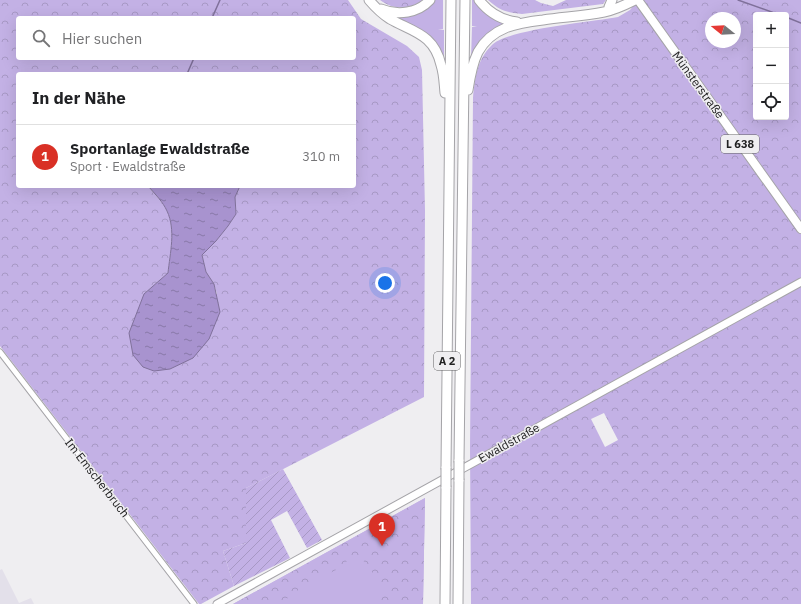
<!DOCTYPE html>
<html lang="de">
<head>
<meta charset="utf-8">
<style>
	body { margin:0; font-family:"IBM Plex Sans",sans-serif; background:#f6f6f6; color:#202124 }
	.controls { position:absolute; right:12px; top:12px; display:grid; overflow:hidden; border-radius:4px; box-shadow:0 4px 16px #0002 }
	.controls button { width:36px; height:36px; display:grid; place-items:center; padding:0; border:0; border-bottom:1px solid #e0e0e0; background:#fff; color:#202124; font:20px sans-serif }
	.compass { position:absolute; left:705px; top:12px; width:36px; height:36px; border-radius:50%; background:#fff; box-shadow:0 4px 16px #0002; rotate:288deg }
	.you { position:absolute; left:385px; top:283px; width:14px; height:14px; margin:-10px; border:3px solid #fff; border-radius:50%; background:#1a73e8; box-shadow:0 0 0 6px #1a73e833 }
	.badge { display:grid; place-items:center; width:26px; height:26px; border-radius:50%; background:#d93025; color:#fff; font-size:13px; font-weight:700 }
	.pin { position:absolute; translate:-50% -33px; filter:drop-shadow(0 1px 2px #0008) }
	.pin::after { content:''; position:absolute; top:21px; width:14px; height:12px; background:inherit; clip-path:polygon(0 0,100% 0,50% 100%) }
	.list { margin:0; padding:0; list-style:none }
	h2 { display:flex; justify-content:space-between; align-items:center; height:52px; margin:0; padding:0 16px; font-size:17px }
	h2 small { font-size:13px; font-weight:400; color:#757577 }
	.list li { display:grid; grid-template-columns:26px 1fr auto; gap:12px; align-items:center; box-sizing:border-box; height:64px; padding:0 16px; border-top:1px solid #e0e0e0 }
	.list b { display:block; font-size:15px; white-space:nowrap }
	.list p { margin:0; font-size:13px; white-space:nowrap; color:#757577 }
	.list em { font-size:13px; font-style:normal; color:#757577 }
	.icon { flex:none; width:22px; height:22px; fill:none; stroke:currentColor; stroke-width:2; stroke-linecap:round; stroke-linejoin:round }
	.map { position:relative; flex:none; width:801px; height:604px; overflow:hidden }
	.search { position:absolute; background:#fff; box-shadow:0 4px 16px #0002; left:16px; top:16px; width:340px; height:44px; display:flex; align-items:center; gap:10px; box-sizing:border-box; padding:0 14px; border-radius:4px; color:#757577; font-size:15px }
	.panel { position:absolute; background:#fff; box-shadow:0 4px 16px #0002; left:16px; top:72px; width:340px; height:116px; border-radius:4px }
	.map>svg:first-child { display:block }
	.built { fill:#e3e0ea }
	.grass { fill:#c3b1e5 }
	.forest { fill:url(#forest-crowns); fill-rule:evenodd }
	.garden { fill:url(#garden-furrows) }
	.water { fill:url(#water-ripples); stroke:#80719b }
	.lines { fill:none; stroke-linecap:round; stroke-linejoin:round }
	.stream { stroke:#80719b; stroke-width:1.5 }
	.street-casing { stroke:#a5a4a8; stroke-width:7 }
	.secondary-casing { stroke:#a5a4a8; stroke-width:9 }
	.primary-casing { stroke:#a5a4a8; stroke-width:10 }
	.highway-casing { stroke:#a5a4a8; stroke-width:11 }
	.street { stroke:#fff; stroke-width:5 }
	.secondary { stroke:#fff; stroke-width:7 }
	.primary { stroke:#fff; stroke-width:8 }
	.highway { stroke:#fff; stroke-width:9 }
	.highway-bridge-casing { stroke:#a5a4a8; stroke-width:11; stroke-linecap:butt }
	.highway-bridge { stroke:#fff; stroke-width:9 }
	.labels { text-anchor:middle; stroke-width:3; stroke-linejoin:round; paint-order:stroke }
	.shield { fill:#efeef1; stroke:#5f5e60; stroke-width:1 }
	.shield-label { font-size:11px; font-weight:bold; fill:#212122 }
	.street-label { font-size:12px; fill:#212122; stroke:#efeef1 }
</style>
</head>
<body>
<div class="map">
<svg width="801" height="604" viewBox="0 0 801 604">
	<defs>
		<pattern id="forest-crowns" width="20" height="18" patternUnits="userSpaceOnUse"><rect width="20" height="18" fill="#c3b1e5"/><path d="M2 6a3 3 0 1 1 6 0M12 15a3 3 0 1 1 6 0" fill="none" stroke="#a798c4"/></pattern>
		<pattern id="garden-furrows" width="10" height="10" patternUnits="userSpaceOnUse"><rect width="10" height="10" fill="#c3b1e5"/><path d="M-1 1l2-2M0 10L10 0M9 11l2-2" fill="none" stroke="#a798c4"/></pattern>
		<pattern id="water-ripples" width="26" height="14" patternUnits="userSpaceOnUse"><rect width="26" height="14" fill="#a893cf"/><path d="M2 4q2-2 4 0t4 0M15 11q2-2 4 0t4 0" fill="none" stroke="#8878a8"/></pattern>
	</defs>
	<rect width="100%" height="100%" fill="#efeef1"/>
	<!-- built -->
	<path class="built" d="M2,569L19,603L31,598L34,604H0V570Z"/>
	<!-- grass -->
	<path class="grass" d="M433,0H443V29H438L444,30V59L440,52L392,17Z
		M472,0H477L506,22L471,60L472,27L477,26H472Z
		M425,498L423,604H233Z"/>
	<!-- forest -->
	<path class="forest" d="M0,0H348L361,19L407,46L419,57L422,70L425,211L424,397L246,488V543L223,551L234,586L201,604H199L0,346ZM18,18H354V58H18ZM18,74H354V186H240L235,197L236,214L228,226L216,241L202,255L206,272L214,284L217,294H144L168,273C170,253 176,230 167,211C163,202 154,194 148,186H18Z
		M380,0H423C410,10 393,10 380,0Z
		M488,0H535L541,3L553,6L566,0H606L603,4L522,14C505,12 501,11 488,0Z
		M638,0H801V604H471L470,447L473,98C475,78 477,59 492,45C508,29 592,22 618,17L630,10ZM756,15H786V117H756ZM711,18H735V42H711ZM604,413L618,440L605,447L591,419Z
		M425,498L423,604H377L385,589L362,559L347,561L338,569L301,588L280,604H233Z"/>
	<!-- garden -->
	<path class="garden" d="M283,469L322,540L307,548L287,511L271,520L290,558L234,586L223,551L246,543V488Z"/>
	<!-- water -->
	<path class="water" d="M148,186H240L235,197L236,214L228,226L216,241L202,255L206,272L214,284L220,312L209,339L193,358L170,369L154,371L143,367L133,355L129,333L144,294L168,273C170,253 176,230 167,211C163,202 155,194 148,186Z"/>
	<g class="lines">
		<!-- stream -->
		<path class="stream" d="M738,0L780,15
			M786,17L801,23
			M212,18L220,0
			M187,74L194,58"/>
		<defs>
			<path id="street" d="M0,352L194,604"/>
			<path id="secondary" d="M217,604L801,282"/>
			<path id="primary" d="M638,0L801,229"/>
			<path id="highway" d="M369,0C375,7 382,14 390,19C413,32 434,34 441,65C444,74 444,83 445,93
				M479,0C489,13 501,20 517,22
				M609,7L612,0
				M381,9C398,16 418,13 430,0
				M468,90C470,77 472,64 478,52C492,27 517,23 543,20C563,17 584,16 604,12C615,10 625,5 635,0
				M459,461L465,0
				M446,468L451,0
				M445,604L446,487
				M458,604L459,480"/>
		</defs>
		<!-- street casing -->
		<use href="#street" class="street-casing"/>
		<!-- secondary casing -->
		<use href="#secondary" class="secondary-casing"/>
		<!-- primary casing -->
		<use href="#primary" class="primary-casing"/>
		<!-- highway casing -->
		<use href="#highway" class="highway-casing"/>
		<!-- street -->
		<use href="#street" class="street"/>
		<!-- secondary -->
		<use href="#secondary" class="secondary"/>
		<!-- primary -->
		<use href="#primary" class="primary"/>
		<!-- highway -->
		<use href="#highway" class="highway"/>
		<defs>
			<path id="highway-bridge" d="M459,480V461
				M446,487V468"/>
		</defs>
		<!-- highway-bridge casing -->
		<use href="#highway-bridge" class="highway-bridge-casing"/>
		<!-- highway-bridge -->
		<use href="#highway-bridge" class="highway-bridge"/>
	</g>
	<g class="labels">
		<!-- shield labels -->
		<g class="shield">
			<rect x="721" y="135" width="38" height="18" rx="3"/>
			<rect x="434" y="352" width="26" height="18" rx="3"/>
		</g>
		<g class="shield-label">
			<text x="740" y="148">L 638</text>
			<text x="447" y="365">A 2</text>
		</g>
		<!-- street labels -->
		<g class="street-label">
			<text transform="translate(698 85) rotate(54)" y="4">Münsterstraße</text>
			<text transform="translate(509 443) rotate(-29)" y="4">Ewaldstraße</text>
			<text transform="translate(97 478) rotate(52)" y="4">Im Emscherbruch</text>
		</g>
	</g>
</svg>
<div class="controls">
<button>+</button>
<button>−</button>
<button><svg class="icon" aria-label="locate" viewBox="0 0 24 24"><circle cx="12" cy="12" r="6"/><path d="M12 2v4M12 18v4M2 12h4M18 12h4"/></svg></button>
</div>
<svg class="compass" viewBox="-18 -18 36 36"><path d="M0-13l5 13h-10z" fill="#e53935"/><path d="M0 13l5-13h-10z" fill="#757577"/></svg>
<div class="you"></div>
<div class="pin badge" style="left:382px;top:546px">1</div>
<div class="search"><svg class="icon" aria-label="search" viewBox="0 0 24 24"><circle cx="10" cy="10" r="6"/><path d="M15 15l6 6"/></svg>Hier suchen</div>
<section class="panel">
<h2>In der Nähe<small></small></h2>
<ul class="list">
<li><span class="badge">1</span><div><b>Sportanlage Ewaldstraße</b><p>Sport · Ewaldstraße</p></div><em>310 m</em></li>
</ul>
</section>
</div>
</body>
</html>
